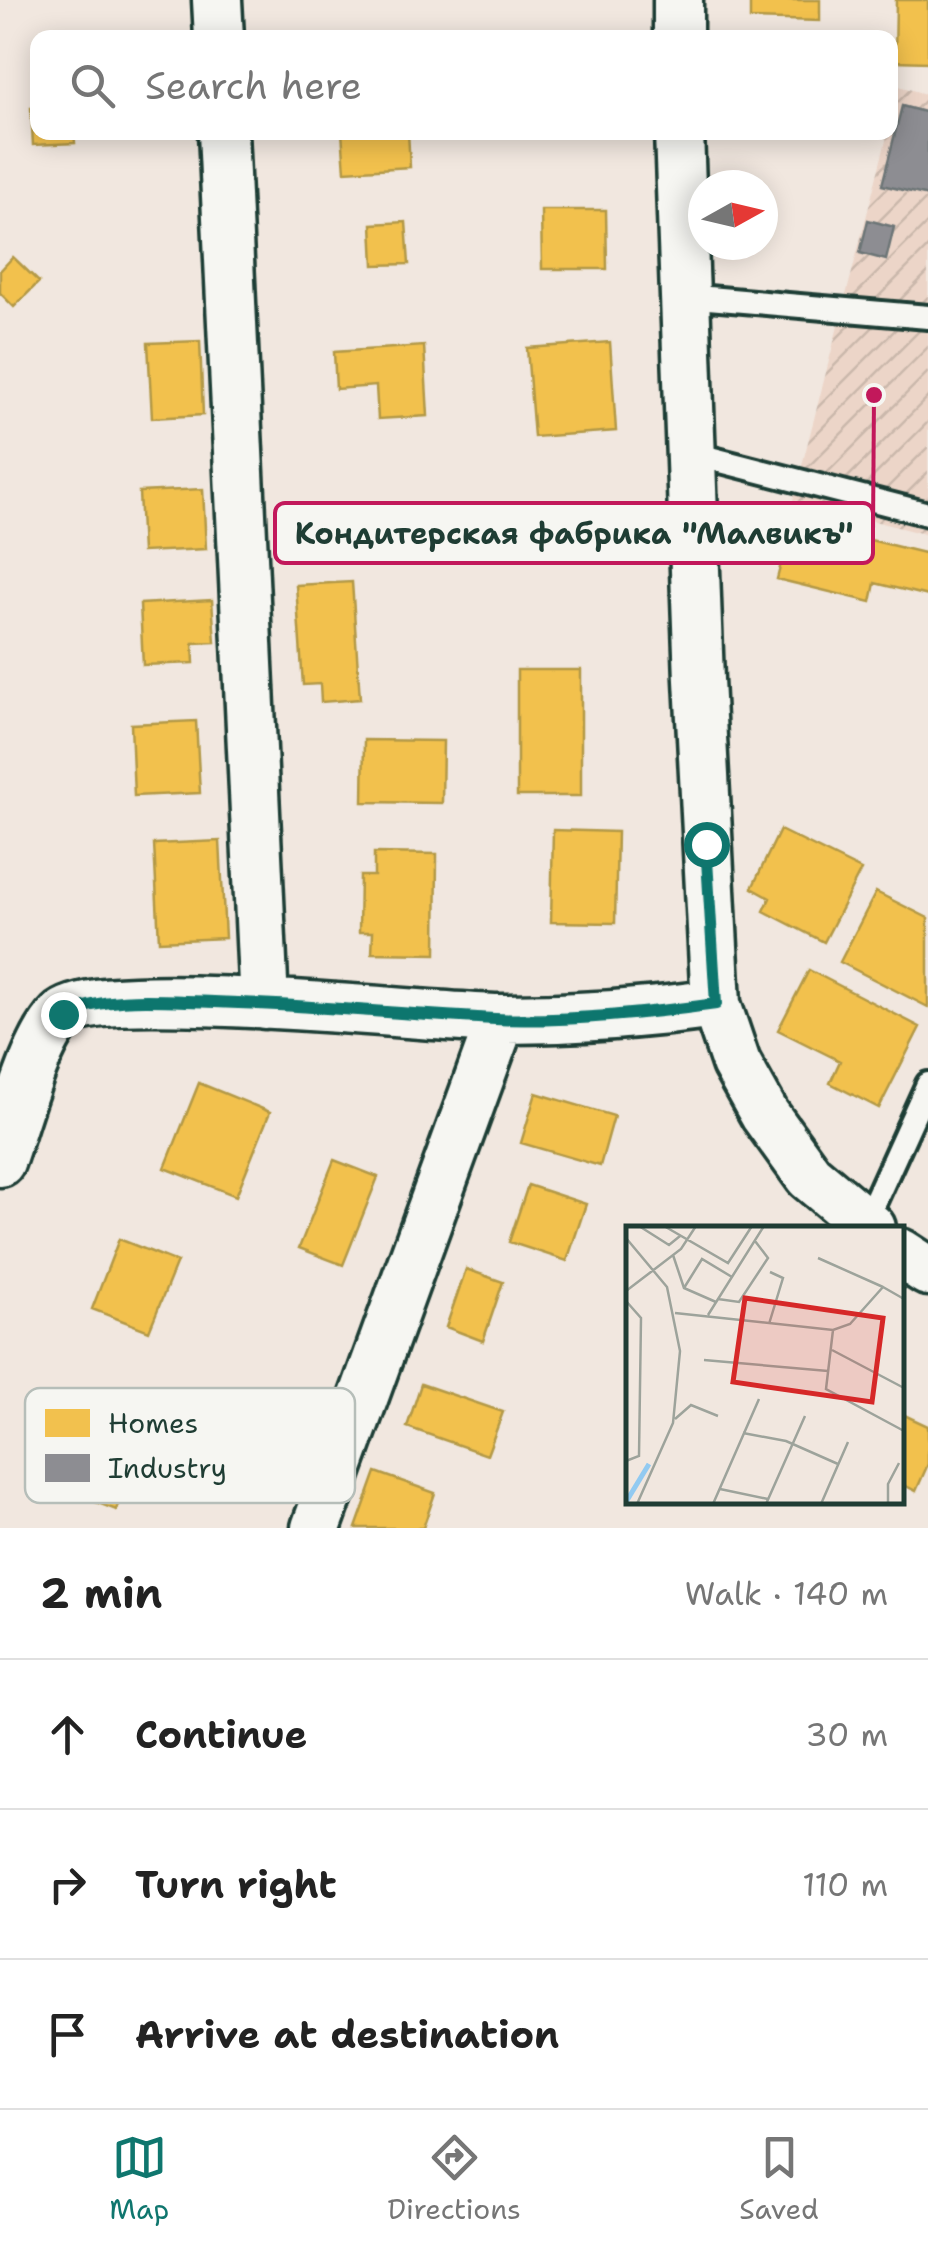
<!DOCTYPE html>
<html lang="en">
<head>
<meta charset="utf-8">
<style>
	body { margin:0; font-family:"Shantell Sans",sans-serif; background:#f2f2f2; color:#222 }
	.compass { position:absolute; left:688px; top:170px; width:90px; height:90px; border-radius:50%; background:#fff; box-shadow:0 5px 25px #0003; rotate:82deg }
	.stop { position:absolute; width:30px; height:30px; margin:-22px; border:8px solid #0f766e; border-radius:50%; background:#fff }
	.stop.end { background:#0f766e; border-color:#fff; box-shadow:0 2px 10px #0008 }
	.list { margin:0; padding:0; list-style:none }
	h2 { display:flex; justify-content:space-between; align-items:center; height:130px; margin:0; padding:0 40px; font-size:42px }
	h2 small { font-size:32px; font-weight:400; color:#767676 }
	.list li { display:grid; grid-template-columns:65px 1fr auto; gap:30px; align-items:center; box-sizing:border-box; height:150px; padding:0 40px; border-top:2px solid #e0e0e0 }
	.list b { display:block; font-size:38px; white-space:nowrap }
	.list em { font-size:32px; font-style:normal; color:#767676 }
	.icon { flex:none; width:55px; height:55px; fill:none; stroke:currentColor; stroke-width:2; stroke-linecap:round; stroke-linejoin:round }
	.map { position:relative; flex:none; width:928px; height:1528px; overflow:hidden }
	.search { position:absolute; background:#fff; box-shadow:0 5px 25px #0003; left:30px; right:30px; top:30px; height:110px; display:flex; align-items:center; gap:25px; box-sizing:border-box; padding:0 35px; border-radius:20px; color:#767676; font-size:38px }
	.sheet { height:580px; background:#fff }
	nav { display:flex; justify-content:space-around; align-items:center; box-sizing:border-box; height:140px; border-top:2px solid #e0e0e0; background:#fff; font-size:28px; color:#767676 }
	nav a { display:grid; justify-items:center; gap:5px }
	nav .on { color:#0f766e }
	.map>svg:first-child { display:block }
	.industrial { fill:url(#industrial-furrows) }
	.homes { fill:#f2c14e; stroke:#b39946; stroke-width:2.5 }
	.industry { fill:#8d8d92; stroke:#6c7576; stroke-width:2.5 }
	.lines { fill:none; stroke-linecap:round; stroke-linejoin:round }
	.lane-casing { stroke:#1f3d34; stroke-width:30 }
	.street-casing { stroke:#1f3d34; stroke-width:55 }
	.lane { stroke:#f6f6f2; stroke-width:22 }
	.street { stroke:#f6f6f2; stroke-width:48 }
	.route { stroke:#0f766e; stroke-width:12 }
	.inset-river { fill:none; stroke:#92caf1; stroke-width:5 }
	.inset-road { fill:none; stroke:#9da39b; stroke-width:2.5 }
	.view { fill:#d62828; fill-opacity:0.15; stroke:#d62828; stroke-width:5 }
	.inset-edge { fill:none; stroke:#1f3d34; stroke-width:5 }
	.key { fill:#f6f6f2; stroke:#b6beb9; stroke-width:2.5 }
	.key-label { font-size:28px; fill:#1f3d34 }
	.leader { fill:none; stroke:#c2185b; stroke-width:4 }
	.callout-dot { fill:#c2185b; stroke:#f6f6f2; stroke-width:4 }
	.callout { fill:#f6f6f2; stroke:#c2185b; stroke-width:4 }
	.callout-label { font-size:30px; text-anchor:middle; font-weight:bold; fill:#1f3d34 }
</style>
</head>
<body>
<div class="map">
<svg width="928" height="1528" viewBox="0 0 928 1528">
	<defs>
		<pattern id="industrial-furrows" width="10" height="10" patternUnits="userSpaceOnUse" patternTransform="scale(2.5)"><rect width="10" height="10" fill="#ecd5c8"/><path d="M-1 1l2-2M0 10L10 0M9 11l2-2" fill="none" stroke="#cab8ac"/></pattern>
	</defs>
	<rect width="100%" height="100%" fill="#f1e7df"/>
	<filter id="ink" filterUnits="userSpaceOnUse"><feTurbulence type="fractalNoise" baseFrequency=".01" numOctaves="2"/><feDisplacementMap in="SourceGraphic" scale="20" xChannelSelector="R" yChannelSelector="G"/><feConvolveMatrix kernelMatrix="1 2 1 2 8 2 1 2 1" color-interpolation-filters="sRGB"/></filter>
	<g filter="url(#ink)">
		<!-- industrial -->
		<path class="industrial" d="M899,86L928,95V535L793,500L888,133L890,132Z"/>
		<!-- homes -->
		<path class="homes" d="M750,0H820V21L750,19Z
			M896,0H928V62L895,61Z
			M31,108H38V132H74L75,143L33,145Z
			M342,132H408L410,167L345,171Z
			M541,210H606L607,269H542Z
			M406,222L409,264L374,265L372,224Z
			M13,257L39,282L14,307L0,293V271Z
			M200,341L203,415L152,418L148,343Z
			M610,342L616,431L534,437L527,348Z
			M424,346L428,416L378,419L376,386L336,389L334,352Z
			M203,489L206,549L142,552L139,492Z
			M792,521L928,554V596L875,583L871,602L777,579Z
			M352,582L360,699L321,702L320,684L303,685L296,585Z
			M212,600L215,642L193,643L194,663L143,665L140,604Z
			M517,670H581V796H517Z
			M196,721L200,793L134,796L131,724Z
			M364,740L443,741L442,803L363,802Z
			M553,830L617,832L615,923L551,922Z
			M780,830L861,870L824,942L764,911L770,898L752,888Z
			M220,841L225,938L159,941L154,844Z
			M374,853L437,854L436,954L372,953L373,932H359L360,876H374Z
			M876,892L928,918V1007L840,962Z
			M809,970L920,1027L879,1108L830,1083L840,1061L778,1030Z
			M199,1083L270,1112L236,1196L165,1168Z
			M536,1093L614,1116L600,1166L521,1143Z
			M334,1160L378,1177L343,1265L299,1248Z
			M528,1185L586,1204L567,1261L509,1242Z
			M119,1239L177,1262L149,1331L92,1309Z
			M466,1269L503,1282L483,1341L446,1327Z
			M421,1384L503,1412L487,1455L407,1427Z
			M900,1413L928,1426V1464L916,1491L900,1483Z
			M75,1432L137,1456L116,1510L54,1486Z
			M376,1472L435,1493L423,1528H356Z"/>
		<!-- industry -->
		<path class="industry" d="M902,106L928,113V196L882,185Z
			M868,220L894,227L886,260L860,253Z"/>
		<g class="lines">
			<defs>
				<path id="lane" d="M685,296L928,317
					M690,453L928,514
					M865,1223L928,1084"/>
				<path id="street" d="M217,0L219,38
					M678,38V0
					M223,132L264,1004
					M679,132L699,680L716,1004L736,1063L765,1115L809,1176L871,1228
					M0,1162C14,1124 34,1043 61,1016C99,979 433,1019 505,1019C576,1019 646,1014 716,1004
					M900,1253L928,1271
					M316,1528L501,1019"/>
			</defs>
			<!-- lane casing -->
			<use href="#lane" class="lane-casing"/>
			<!-- street casing -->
			<use href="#street" class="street-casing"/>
			<!-- lane -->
			<use href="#lane" class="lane"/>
			<!-- street -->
			<use href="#street" class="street"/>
		</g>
	</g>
	<g class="lines" filter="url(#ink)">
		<!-- route -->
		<path class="route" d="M63,1014C111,994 163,1001 214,1002C308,1005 401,1014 495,1019C568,1022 644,1014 716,1004L706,844"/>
	</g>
	<!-- overview -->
	<g transform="translate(626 1226)">
		<rect width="278" height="278" fill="#f1e7df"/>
		<path class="inset-river" d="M0,276L23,238"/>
		<path class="inset-road" d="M13,0L43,19L54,10M38,0L102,37L126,0M0,12L41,61L54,125L47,197L11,278M47,29L58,62L90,76M192,32L257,61M58,62L76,33L106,51M0,65L55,23L70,0M92,73L113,76L142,32L129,15M0,75L15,92L13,230L0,235M49,87L207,104L224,98L257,61L278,73M82,89L138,0M143,98L157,52L144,46M207,104L200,163L278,205M206,124L278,162M78,134L202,145M49,193L65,179L92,190M117,207L160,215L212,238M94,263L142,273M262,276V258L273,237M87,278L133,173M140,278L179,190M195,278L222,216"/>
		<path class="view" d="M119,72L257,92L246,176L107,156Z"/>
		<rect width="278" height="278" class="inset-edge"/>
	</g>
	<!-- legend -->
	<rect x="25" y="1388" width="330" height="115" rx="15" class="key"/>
	<rect x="45" y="1409" width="45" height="28" fill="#f2c14e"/>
	<rect x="45" y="1454" width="45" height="28" fill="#8d8d92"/>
	<g class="key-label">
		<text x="108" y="1433">Homes</text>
		<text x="108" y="1478">Industry</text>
	</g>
	<!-- callouts -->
	<path class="leader" d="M874 395L873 533"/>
	<circle class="callout-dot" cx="874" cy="395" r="10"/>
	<rect class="callout" x="275" y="503" width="598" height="60" rx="10"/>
	<g class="callout-label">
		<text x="574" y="544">Кондитерская фабрика "Малвикъ"</text>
	</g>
</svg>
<svg class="compass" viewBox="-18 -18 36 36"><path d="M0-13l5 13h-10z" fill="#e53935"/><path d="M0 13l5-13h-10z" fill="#767676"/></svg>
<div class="stop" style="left:706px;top:844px"></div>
<div class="stop end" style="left:63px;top:1014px"></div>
<div class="search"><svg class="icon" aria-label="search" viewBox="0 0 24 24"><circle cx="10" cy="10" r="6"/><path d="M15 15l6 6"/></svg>Search here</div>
</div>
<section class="sheet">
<h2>2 min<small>Walk · 140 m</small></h2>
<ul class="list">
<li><svg class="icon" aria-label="ahead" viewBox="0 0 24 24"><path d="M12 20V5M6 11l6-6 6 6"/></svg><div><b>Continue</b></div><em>30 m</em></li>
<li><svg class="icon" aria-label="right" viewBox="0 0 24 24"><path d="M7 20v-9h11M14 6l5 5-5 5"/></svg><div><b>Turn right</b></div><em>110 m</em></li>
<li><svg class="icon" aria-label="arrive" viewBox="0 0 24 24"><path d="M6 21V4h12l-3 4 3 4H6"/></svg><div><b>Arrive at destination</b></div></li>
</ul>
</section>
<nav>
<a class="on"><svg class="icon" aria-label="map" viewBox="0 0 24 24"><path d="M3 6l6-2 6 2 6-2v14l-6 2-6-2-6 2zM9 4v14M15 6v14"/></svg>Map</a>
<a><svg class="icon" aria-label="directions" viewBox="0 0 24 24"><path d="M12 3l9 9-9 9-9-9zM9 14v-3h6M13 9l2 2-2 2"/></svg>Directions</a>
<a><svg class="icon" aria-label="saved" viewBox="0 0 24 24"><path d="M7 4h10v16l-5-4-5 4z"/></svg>Saved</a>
</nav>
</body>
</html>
